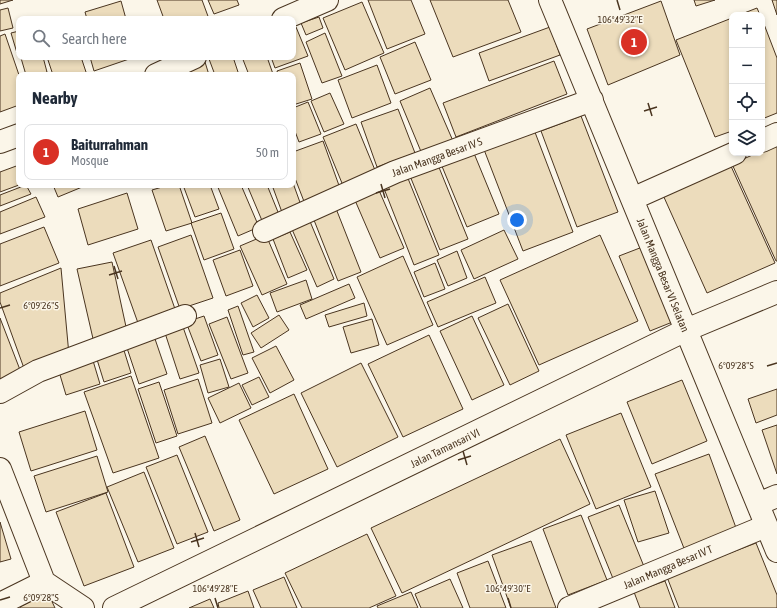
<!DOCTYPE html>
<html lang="en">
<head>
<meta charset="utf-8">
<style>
	body { margin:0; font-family:"Asap Condensed",sans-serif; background:#f2f2f3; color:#1f2937 }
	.controls { position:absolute; right:12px; top:12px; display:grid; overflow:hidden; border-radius:8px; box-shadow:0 2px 6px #0003 }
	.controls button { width:36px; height:36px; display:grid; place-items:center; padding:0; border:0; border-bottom:1px solid #e0e1e3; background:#fff; color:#1f2937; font:20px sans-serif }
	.you { position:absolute; left:517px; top:220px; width:14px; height:14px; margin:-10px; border:3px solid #fff; border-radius:50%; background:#1a73e8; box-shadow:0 0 0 6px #1a73e833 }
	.badge { display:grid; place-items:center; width:26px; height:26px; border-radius:50%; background:#d93025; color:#fff; font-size:13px; font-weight:700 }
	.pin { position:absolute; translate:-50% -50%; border:2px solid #fff; box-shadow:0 1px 4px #0006 }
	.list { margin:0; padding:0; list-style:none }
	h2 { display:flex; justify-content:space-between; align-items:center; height:52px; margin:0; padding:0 16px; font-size:17px }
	h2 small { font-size:13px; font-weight:400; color:#747a83 }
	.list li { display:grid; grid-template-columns:26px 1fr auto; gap:12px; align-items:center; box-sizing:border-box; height:56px; margin:0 8px 8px; padding:0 8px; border:1px solid #e0e1e3; border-radius:8px }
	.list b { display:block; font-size:15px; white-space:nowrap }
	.list p { margin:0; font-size:13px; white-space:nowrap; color:#747a83 }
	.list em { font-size:13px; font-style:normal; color:#747a83 }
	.icon { flex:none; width:22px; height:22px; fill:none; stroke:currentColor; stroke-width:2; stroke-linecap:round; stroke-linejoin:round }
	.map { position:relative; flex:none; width:777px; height:608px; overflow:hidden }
	.search { position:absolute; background:#fff; box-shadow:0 2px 6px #0003; left:16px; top:16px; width:280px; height:44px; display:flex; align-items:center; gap:10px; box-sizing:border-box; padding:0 14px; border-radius:8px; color:#747a83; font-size:15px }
	.panel { position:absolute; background:#fff; box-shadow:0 2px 6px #0003; left:16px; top:72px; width:280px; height:116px; border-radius:8px }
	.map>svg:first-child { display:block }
	.building { fill:#ecdcbc; stroke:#4a3520 }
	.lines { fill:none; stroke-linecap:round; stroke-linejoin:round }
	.minor-casing { stroke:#4a3520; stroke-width:24 }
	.minor { stroke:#fbf6e9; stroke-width:22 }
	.ticks { fill:none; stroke:#4a3520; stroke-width:1.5 }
	.labels { text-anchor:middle; stroke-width:3; stroke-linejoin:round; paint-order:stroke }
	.street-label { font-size:11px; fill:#4a3520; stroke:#fbf6e9 }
	.ticks-label { font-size:10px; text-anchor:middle; fill:#4a3520; stroke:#fbf6e9; stroke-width:3; stroke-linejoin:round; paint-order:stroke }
</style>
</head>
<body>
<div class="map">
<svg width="777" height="608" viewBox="0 0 777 608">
	<rect width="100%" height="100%" fill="#fbf6e9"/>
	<!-- building -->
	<path class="building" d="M0,0H13L0,4Z
		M157,0H202L209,19H164Z
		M208,0H237L239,5L214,14Z
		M368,0H411L425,34L387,49Z
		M430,0H508L521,32L453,57Z
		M694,0H715L696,6Z
		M772,0H777V15Z
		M121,1L126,19H87L85,12Z
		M661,1L680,55L608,85L587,29Z
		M362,2L384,53L345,70L323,18Z
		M8,8L13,28L0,31V10Z
		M757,8L760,15H739Z
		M319,17L323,28L306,35L301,23Z
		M732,18V131L715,137L676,40Z
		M762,19L777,58V113L762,119Z
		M296,27L308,56L275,68L271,57H293V28Z
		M550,27L560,55L489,81L479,53Z
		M19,31V53H17L11,33Z
		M325,33L342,76L322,83L306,42Z
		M5,34L19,75V105L0,112V36Z
		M415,42L431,80L395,94L380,57Z
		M23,57H43L47,72L38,75H26L21,58Z
		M47,57H81L87,75H53Z
		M90,57H135L94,71Z
		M214,57H233L239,75H215L209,59Z
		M242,57H267L273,74L270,75H249Z
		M554,61L567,94L456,137L443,103Z
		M205,62L209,75H180L179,71Z
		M300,63L312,99L293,105V75H278L277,71Z
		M377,65L391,103L352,118L338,80Z
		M430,88L453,141L422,154L400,101Z
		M330,93L344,124L324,132L311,101Z
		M308,102L321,134L299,142L293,126V108Z
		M398,109L415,153L377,167L361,122Z
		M581,116L618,212L577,227L541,131Z
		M356,124L377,175L344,188L323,137Z
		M533,127L573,232L523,251L483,147Z
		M323,141L341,191L305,204L293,173V152Z
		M777,144V261H776L732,164L757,153H762V151Z
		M471,146L499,214L467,227L439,159Z
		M436,160L468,239L440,250L408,171Z
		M730,164L775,263L707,293L663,195Z
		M19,165V185L0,192V172Z
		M407,176L439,255L414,265L383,186Z
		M293,183L302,208L283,215L272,185H293Z
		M26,185L31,194L0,206V195Z
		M53,185H87L58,197Z
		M169,185H179L192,223L166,231L152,190Z
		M183,185H210L219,209L195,217Z
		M217,185H241L259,227L238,236Z
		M247,185H267L280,217L263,223Z
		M378,188L404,248L380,258L354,198Z
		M127,193L138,229L88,245L78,209Z
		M36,197L45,217L0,234V212Z
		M335,206L361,272L338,281L312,215Z
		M221,213L234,249L204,260L191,223Z
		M309,219L334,279L317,287L291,227Z
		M44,227L59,263L0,286V244Z
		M504,230L518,259L474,279L461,250Z
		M290,232L307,270L288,278L273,239Z
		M191,235L213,298L180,309L158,247Z
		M266,235L287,284L262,295L240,246Z
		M600,235L638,321L539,365L500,280Z
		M151,240L175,309L138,323L113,253Z
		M645,246L675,321L650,331L619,256Z
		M240,250L253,286L226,296L213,260Z
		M457,251L467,278L448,286L437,260Z
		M403,256L433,325L387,345L357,277Z
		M112,262L128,336L94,343L77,269Z
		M435,263L445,289L424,297L414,272Z
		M61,268L69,355L25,371L0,302V293Z
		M485,277L496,303L438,327L427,302Z
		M306,280L312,299L277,312L270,293Z
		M349,284L355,298L306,319L300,305Z
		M257,295L269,318L253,327L241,303Z
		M364,303L367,316L329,327L325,315Z
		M508,304L539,371L510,385L478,318Z
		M238,306L254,352L243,355L228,310Z
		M279,315L289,330L261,348L251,333Z
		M204,316L218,355L201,361L186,322Z
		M472,316L504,385L472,400L440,331Z
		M227,317L248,373L231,379L209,324Z
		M0,318L22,375L0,384Z
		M372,319L379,345L351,353L343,327Z
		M183,327L199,373L180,379L165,333Z
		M429,335L463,409L403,437L368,364Z
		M154,336L167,374L139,384L126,345Z
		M122,344L131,373L104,382L95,353Z
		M276,346L294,380L270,393L252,358Z
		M91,354L100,384L66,395L57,365Z
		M220,359L229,387L208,393L200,365Z
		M361,363L398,437L337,467L301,393Z
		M131,376L159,458L113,473L84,392Z
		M259,377L269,397L252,405L242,385Z
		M198,379L212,423L178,434L164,390Z
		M682,380L707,441L652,464L627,402Z
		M159,382L177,436L156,443L138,389Z
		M239,383L251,408L220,423L208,398Z
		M777,389V415L756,423L748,399Z
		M294,394L328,469L274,494L239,420Z
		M85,411L97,450L31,471L19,432Z
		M621,413L651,487L596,509L566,435Z
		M777,425V474L762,430Z
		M205,436L240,520L214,531L179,447Z
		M560,439L590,504L402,593L371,528Z
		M709,454L739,536L687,556L655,474Z
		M177,455L208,532L177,544L146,467Z
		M97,456L108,492L46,512L34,476Z
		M144,472L174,548L138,562L107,487Z
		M655,491L669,533L638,542L624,500Z
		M106,493L134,567L84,586L56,512Z
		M619,505L645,569L614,581L588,517Z
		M581,515L607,580L568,595L543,529Z
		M0,522L11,559L0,562Z
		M367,534L396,596L369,608H302L285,573Z
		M531,541L556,608H511L492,555Z
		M756,543L777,595V608H679L667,577Z
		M488,561L506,608H470L457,573Z
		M284,577L297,608H261L253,590Z
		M450,579L463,608H421L415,594Z
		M665,581L675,608H640L634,592Z
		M248,591L254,608H219L218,603Z
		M411,592L418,608H378L377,606Z
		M48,593L55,608H20V607Z
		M210,599L214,608H189Z"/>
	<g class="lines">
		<defs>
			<path id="minor" d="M550,0L777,551
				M283,19L327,0
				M156,75L195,57
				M762,141L777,134
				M0,142L19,135
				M632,199L735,153
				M264,231L395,172L592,100
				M0,392L38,371L185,316
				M0,469L44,582
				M758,504L777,496
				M44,582L83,608
				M0,604L44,582
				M114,608L686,330L777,292
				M569,608L766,526"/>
		</defs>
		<!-- minor casing -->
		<use href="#minor" class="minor-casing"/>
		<!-- minor -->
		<use href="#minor" class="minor"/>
	</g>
	<!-- ticks -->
	<path class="ticks" d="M617,0L620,10M648,103L652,116M644,111L657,107M381,184L385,198M376,193L390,189M114,266L118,279M109,275L122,271M0,308L10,305M767,366L777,363M463,451L467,465M458,460L471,456M195,533L199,547M191,542L204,538M215,598L218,608M508,598L511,608M0,600L10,597"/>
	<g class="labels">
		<!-- street labels -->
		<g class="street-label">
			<text transform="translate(437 157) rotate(-20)" y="4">Jalan Mangga Besar IV S</text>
			<text transform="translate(663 275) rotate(68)" y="4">Jalan Mangga Besar VI Selatan</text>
			<text transform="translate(445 448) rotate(-26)" y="4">Jalan Tamansari VI</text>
			<text transform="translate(668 567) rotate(-23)" y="4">Jalan Mangga Besar IV T</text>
		</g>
	</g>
	<g class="ticks-label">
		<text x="620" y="23">106°49'32"E</text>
		<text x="41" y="309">6°09'26"S</text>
		<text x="736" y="369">6°09'28"S</text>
		<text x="215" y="592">106°49'28"E</text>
		<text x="508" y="592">106°49'30"E</text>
		<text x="41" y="601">6°09'28"S</text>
	</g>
</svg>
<div class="controls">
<button>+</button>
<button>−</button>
<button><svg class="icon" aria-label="locate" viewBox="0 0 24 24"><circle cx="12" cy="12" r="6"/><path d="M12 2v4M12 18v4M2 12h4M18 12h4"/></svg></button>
<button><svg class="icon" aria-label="layers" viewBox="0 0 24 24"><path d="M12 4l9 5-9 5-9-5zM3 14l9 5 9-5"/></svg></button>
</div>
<div class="you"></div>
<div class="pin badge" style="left:634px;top:42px">1</div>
<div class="search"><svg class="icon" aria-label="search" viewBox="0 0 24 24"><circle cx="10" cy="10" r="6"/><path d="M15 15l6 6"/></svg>Search here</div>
<section class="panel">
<h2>Nearby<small></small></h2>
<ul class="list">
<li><span class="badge">1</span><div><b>Baiturrahman</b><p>Mosque</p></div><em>50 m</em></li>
</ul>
</section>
</div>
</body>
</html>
